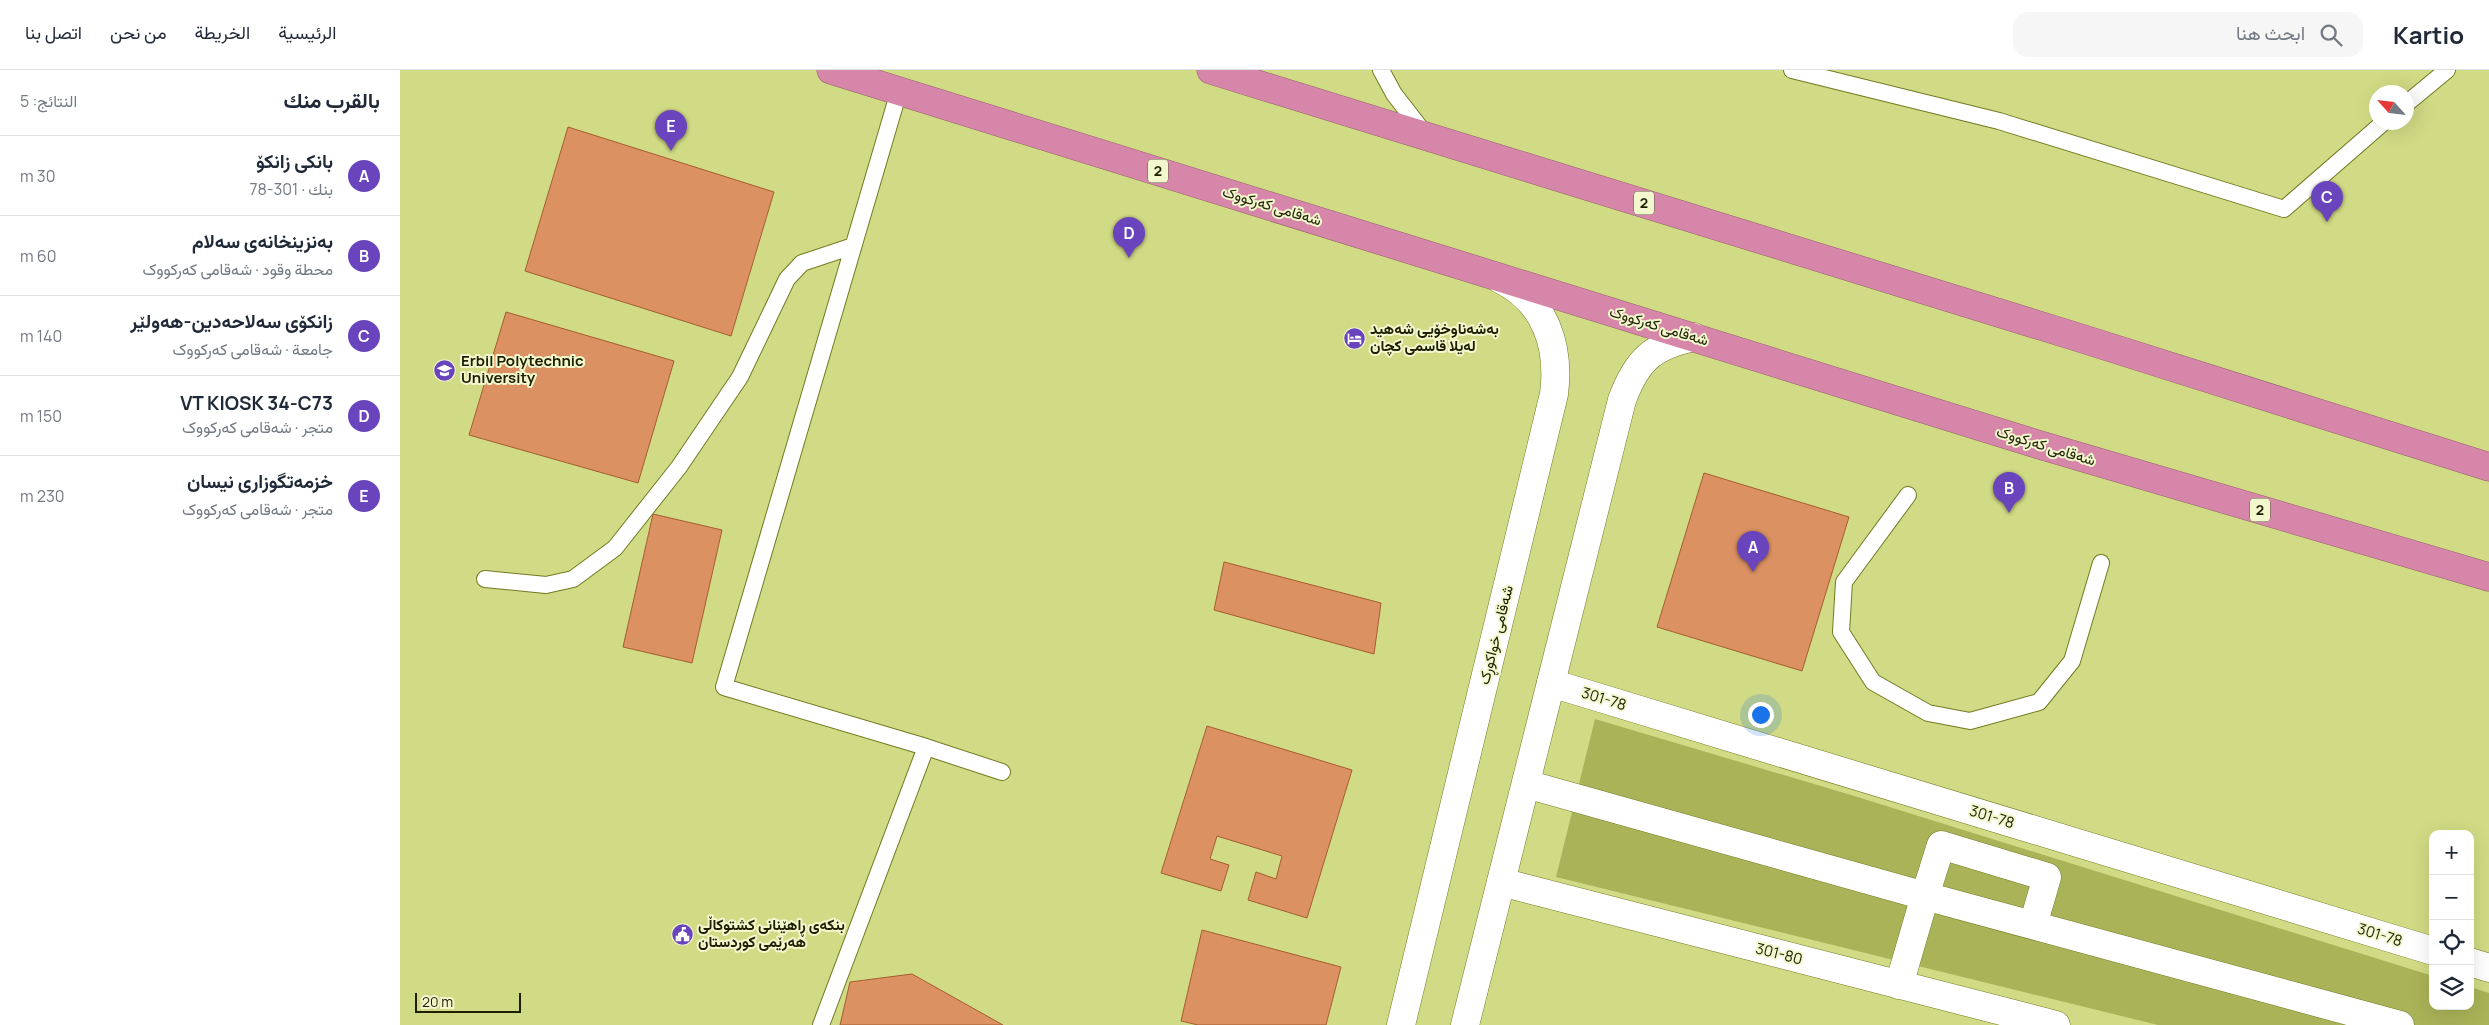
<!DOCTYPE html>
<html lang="ar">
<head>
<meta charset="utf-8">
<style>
	body { margin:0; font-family:Manrope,Vazirmatn,sans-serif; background:#f6f6f7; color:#1f2937; direction:rtl }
	.controls { position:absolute; right:15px; bottom:15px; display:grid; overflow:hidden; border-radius:10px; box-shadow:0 5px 20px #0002 }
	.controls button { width:45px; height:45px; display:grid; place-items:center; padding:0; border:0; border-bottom:1px solid #e0e1e3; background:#fff; color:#1f2937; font:25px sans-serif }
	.compass { position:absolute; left:1969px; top:15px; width:45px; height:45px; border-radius:50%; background:#fff; box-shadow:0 5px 20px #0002; rotate:297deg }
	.scale { position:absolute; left:15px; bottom:12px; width:106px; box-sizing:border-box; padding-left:5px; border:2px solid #1d1f00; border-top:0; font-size:14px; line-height:18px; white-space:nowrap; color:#1d1f00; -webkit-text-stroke:4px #f2f7cd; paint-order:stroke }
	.you { position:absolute; left:1360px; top:644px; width:18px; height:18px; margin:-12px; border:4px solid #fff; border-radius:50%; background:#1a73e8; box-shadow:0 0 0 8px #1a73e833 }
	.badge { display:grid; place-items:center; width:32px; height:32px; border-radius:50%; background:#6a44bd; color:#fff; font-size:16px; font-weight:700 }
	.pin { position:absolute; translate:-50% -41px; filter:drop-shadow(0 1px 2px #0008) }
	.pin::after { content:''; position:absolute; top:26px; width:18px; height:15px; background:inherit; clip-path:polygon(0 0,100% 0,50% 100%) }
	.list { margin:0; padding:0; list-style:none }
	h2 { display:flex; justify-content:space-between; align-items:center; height:65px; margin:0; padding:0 20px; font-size:21px }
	h2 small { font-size:16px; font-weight:400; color:#747a83 }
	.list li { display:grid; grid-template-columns:32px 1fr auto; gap:15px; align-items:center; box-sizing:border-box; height:80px; padding:0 20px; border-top:1px solid #e0e1e3 }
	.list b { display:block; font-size:19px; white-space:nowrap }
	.list p { margin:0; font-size:16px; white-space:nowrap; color:#747a83 }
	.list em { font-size:16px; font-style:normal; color:#747a83 }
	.icon { flex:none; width:28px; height:28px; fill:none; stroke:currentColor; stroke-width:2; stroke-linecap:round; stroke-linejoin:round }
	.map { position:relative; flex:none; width:2089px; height:955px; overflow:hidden; direction:ltr }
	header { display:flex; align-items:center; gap:30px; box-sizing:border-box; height:70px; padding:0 25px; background:#fff; border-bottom:1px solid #e0e1e3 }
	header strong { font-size:24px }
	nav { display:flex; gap:28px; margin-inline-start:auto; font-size:18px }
	.search { width:350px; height:45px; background:#f6f6f7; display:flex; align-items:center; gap:12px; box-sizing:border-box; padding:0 18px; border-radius:15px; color:#747a83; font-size:19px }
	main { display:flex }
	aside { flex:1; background:#fff }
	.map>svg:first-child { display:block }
	.green { fill:#abb358 }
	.building { fill:#db9162; stroke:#a45f2f }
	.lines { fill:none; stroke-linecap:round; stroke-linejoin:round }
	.lane-casing { stroke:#747a21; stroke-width:18 }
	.street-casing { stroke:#747a21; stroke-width:29 }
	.secondary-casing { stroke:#747a21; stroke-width:29 }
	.highway-casing { stroke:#95626d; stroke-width:29 }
	.lane { stroke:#fff; stroke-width:16 }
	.street { stroke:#fff; stroke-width:28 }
	.secondary { stroke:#fff; stroke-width:28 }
	.highway { stroke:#d686a8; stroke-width:28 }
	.labels { text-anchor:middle; stroke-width:4; stroke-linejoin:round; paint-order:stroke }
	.shield { fill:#f2f7cd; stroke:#5d603e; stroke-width:1 }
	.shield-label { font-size:14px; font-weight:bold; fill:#1d1f00 }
	.street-label { font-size:15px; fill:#1d1f00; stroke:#f2f7cd }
	.poi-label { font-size:15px; font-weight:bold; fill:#1d1f00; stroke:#f2f7cd; text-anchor:start }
</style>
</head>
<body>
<header>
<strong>Kartio</strong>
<div class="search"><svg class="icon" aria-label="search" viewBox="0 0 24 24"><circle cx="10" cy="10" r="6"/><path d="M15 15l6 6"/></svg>ابحث هنا</div>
<nav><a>الرئيسية</a><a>الخريطة</a><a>من نحن</a><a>اتصل بنا</a></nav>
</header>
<main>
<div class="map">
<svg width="2089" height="955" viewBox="0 0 2089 955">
	<rect width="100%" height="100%" fill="#d1da84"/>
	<!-- green -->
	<path class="green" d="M1195,649L1451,725L2033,906V936H2070V917L2089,923V955H1758L1156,807Z"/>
	<!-- building -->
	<path class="building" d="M168,57L374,122L331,266L125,201Z
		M106,242L274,291L238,413L69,365Z
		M1304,403L1449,447L1402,601L1257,557Z
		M253,444L322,460L292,593L223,577Z
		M824,492L981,533L974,584L814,540Z
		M807,656L952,700L907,848L848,830L856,802L876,809L882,786L817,766L810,789L829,795L821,821L761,803Z
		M802,860L941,897L926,955H798L781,951Z
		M512,904L603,955H440L450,912Z"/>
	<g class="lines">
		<defs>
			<path id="lane" d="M981,0L994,24L1025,64
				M1392,0L1599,51L1884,139L1984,52
				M2006,34L2047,0
				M1508,425L1444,512L1441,562L1473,612L1528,643L1570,651L1639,632L1672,591L1701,493
				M85,509L146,515L173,509L215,478L279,397L340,307L387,209L402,193L453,176
				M526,677L602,702
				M421,955L526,677L324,617L499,21"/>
			<path id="street" d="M1151,613L2033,881
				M1126,714L1525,826L1499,915
				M1101,812L1656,955
				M1633,855L1647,807L1541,775L1525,826L2000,955
				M2070,892L2089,898"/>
			<path id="secondary" d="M1001,955L1154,324C1160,277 1146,231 1100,209
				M1065,955L1222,330C1237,290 1252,276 1294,267"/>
			<path id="highway" d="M431,0L1630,372L2089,507
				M811,0L1677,267L2089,397"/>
		</defs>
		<!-- lane casing -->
		<use href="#lane" class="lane-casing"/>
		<!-- street casing -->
		<use href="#street" class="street-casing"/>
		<!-- secondary casing -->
		<use href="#secondary" class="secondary-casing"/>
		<!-- highway casing -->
		<use href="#highway" class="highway-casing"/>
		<!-- lane -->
		<use href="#lane" class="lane"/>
		<!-- street -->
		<use href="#street" class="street"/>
		<!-- secondary -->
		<use href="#secondary" class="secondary"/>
		<!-- highway -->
		<use href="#highway" class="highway"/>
	</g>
	<!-- icons -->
	<defs>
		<symbol id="hotel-disc" viewBox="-11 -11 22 22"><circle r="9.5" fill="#6a44bd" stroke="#f2f7cd"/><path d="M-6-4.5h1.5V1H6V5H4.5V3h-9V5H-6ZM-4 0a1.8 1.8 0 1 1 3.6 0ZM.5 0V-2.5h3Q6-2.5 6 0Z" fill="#fff"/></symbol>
		<symbol id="university-disc" viewBox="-11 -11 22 22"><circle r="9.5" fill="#6a44bd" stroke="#f2f7cd"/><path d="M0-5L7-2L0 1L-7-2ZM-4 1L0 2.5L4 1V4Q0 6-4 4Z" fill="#fff"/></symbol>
		<symbol id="civic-disc" viewBox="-11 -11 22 22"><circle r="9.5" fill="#6a44bd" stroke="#f2f7cd"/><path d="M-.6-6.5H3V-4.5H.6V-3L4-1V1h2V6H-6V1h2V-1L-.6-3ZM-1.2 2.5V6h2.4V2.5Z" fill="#fff"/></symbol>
	</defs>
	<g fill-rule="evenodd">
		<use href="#hotel-disc" x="942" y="256" width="25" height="25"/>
		<use href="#university-disc" x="32" y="288" width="25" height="25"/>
		<use href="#civic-disc" x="270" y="852" width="25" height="25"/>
	</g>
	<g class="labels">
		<!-- shield labels -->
		<g class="shield">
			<rect x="748" y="89.5" width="20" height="23" rx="4"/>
			<rect x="1234" y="121.5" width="20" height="23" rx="4"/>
			<rect x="1850" y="428.5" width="20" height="23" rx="4"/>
		</g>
		<g class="shield-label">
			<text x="758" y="106">2</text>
			<text x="1244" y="138">2</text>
			<text x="1860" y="445">2</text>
		</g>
		<!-- street labels -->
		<g class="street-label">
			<text transform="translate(872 136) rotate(17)" y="5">شەقامی کەرکووک</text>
			<text transform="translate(1259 256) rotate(17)" y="5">شەقامی کەرکووک</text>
			<text transform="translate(1646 376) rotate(17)" y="5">شەقامی کەرکووک</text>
			<text transform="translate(1096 565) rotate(-76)" y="5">شەقامی خواکوڕک</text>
			<text transform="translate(1204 629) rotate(17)" y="5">301-78</text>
			<text transform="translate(1592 747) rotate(17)" y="5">301-78</text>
			<text transform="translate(1980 865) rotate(17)" y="5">301-78</text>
			<text transform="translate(1379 884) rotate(14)" y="5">301-80</text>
		</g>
		<!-- poi labels -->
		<g class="poi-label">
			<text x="970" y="264">بەشەناوخۆیی شەهید<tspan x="970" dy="17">لەیلا قاسمی کچان</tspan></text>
			<text x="61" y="296">Erbil Polytechnic<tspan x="61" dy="17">University</tspan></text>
			<text x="298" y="860">بنکەی ڕاهێنانی کشتوکاڵی<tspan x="298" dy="17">هەرێمی کوردستان</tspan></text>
		</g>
	</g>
</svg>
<div class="controls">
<button>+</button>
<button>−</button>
<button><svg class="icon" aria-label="locate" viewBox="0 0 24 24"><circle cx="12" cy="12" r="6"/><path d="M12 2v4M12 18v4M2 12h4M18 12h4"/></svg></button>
<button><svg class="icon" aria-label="layers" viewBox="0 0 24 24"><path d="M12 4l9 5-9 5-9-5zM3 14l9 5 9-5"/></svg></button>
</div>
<svg class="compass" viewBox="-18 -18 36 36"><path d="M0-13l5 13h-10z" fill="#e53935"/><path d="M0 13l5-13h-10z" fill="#747a83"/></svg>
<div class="scale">20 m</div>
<div class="you"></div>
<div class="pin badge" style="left:1353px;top:502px">A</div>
<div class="pin badge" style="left:1609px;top:443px">B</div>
<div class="pin badge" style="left:1927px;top:152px">C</div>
<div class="pin badge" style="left:729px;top:188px">D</div>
<div class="pin badge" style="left:271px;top:81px">E</div>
</div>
<aside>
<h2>بالقرب منك<small>النتائج: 5</small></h2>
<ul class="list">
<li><span class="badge">A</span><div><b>بانکی زانکۆ</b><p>بنك · 301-78</p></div><em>30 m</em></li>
<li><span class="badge">B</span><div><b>بەنزینخانەی سەلام</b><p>محطة وقود · شەقامی کەرکووک</p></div><em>60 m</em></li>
<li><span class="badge">C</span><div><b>زانکۆی سەلاحەدین-هەولێر</b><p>جامعة · شەقامی کەرکووک</p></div><em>140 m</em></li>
<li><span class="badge">D</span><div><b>VT KIOSK 34-C73</b><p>متجر · شەقامی کەرکووک</p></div><em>150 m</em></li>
<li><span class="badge">E</span><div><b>خزمەتگوزاری نیسان</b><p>متجر · شەقامی کەرکووک</p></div><em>230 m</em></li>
</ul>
</aside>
</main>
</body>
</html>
